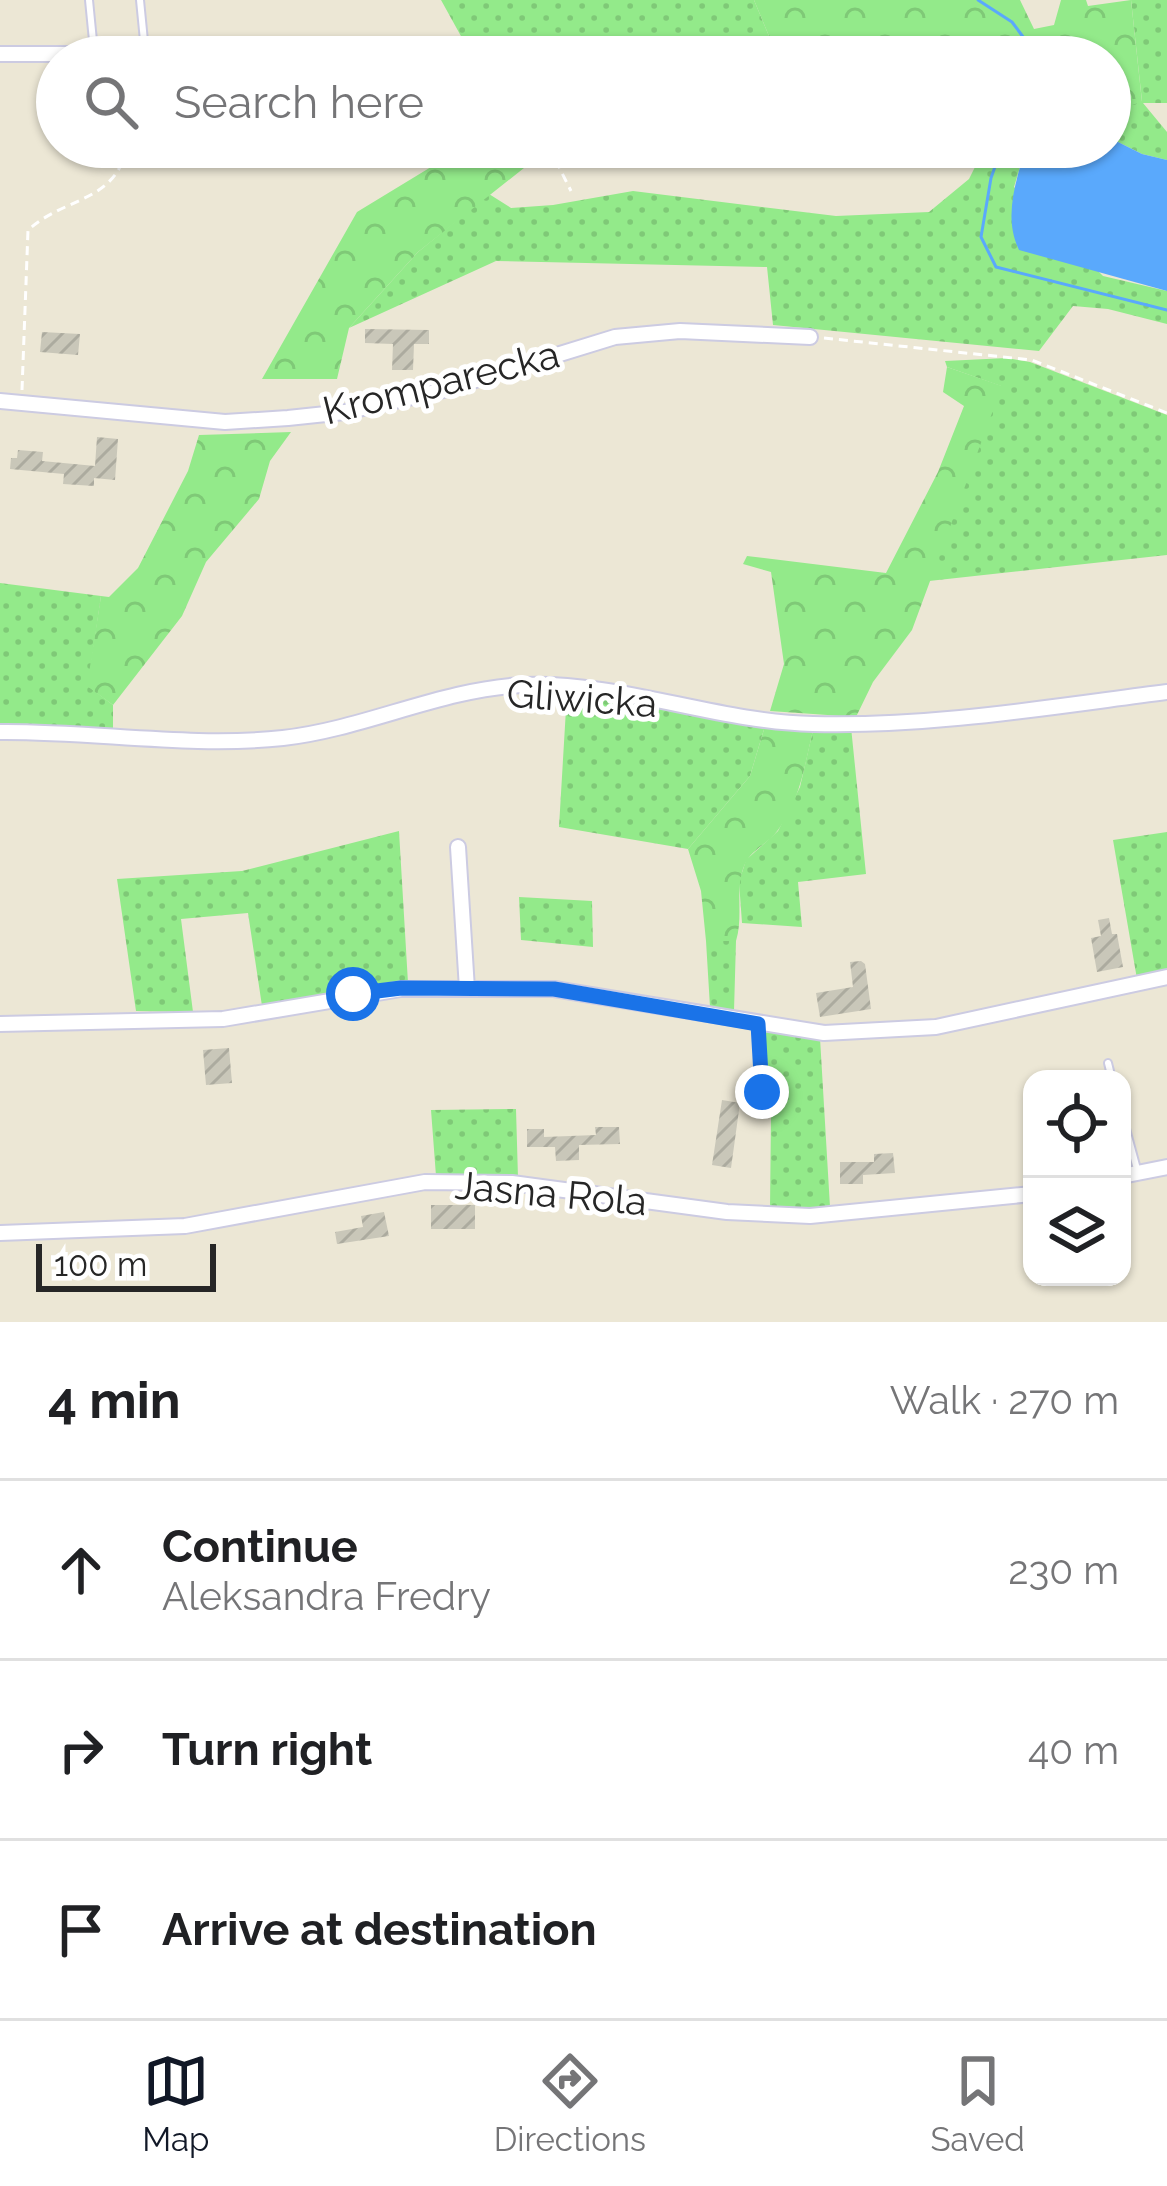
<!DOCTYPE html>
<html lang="en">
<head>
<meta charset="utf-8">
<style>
	body { margin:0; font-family:Raleway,sans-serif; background:#f6f6f6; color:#202124 }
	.controls { position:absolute; right:36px; bottom:36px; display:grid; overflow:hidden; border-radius:24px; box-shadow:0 3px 9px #0004 }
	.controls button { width:108px; height:108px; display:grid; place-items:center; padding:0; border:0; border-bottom:3px solid #e0e0e0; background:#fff; color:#202124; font:60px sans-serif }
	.scale { position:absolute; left:36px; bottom:30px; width:180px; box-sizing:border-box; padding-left:12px; border:6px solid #262626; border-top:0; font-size:33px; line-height:42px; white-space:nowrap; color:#262626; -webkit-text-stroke:9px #fff; paint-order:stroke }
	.stop { position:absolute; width:36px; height:36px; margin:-27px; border:9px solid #1a73e8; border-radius:50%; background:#fff }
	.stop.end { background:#1a73e8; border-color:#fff; box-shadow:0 3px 12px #0008 }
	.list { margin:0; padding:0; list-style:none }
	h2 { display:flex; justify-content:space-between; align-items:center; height:156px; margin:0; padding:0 48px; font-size:51px }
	h2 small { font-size:39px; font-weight:400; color:#757577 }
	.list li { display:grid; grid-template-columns:78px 1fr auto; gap:36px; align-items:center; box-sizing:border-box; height:180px; padding:0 48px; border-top:3px solid #e0e0e0 }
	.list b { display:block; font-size:45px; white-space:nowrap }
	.list p { margin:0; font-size:39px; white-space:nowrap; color:#757577 }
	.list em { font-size:39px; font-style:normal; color:#757577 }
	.icon { flex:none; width:66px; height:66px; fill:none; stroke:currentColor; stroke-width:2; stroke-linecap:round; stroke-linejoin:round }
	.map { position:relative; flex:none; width:1167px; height:1322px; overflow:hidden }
	.search { position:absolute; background:#fff; box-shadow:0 3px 9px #0004; left:36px; right:36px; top:36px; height:132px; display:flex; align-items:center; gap:30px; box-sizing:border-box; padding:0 42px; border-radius:66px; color:#757577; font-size:45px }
	.sheet { height:696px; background:#fff }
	nav { display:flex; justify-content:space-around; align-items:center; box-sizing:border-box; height:168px; border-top:3px solid #e0e0e0; background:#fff; font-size:33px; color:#757577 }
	nav a { display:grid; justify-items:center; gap:6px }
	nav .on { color:#111827 }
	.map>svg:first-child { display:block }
	.grass { fill:url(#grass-dots) }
	.forest { fill:url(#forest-crowns) }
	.water { fill:#5aa9fc }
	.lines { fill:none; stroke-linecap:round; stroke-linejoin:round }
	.stream { stroke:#5aa9fc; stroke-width:3 }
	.building { fill:url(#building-hatch) }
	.service-casing { stroke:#cccbe2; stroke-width:10 }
	.minor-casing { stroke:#cccbe2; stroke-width:18 }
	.path { stroke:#fff; stroke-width:3; stroke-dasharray:9 6; stroke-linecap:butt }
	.service { stroke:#fff; stroke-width:6 }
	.minor { stroke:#fff; stroke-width:14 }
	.route { stroke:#1a73e8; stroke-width:15 }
	.labels { text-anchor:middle; stroke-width:10; stroke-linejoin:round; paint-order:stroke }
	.street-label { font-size:39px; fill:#262626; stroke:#fff }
</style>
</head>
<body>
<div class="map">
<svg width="1167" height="1322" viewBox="0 0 1167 1322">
	<defs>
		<pattern id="grass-dots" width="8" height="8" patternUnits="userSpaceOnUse" patternTransform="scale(3)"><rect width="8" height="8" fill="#93ea8a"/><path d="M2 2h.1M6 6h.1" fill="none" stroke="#7fc977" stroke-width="1.8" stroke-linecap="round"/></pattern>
		<pattern id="forest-crowns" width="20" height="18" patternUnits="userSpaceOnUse" patternTransform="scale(3)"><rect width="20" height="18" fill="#93ea8a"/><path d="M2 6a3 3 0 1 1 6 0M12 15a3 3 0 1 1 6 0" fill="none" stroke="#7fc977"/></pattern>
		<pattern id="building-hatch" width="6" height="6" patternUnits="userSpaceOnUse" patternTransform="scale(3)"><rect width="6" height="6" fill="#c9c7b9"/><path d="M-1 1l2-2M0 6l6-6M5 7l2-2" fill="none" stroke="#acab9f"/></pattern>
	</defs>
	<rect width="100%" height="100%" fill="#ece7d5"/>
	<!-- grass -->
	<path class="grass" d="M441,0H754L776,53L774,57H483L467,47Z
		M1131,0H1167V103H1143L1167,132V160L1142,154L1110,138V111L1142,101Z
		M985,147H1026L1014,187L1103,276L1167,291V324L1108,309L1073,306L1039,351L773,325L767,267L496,261L349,328L418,252L489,194L511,208L553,205L633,191L836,216L929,212L969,179Z
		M1007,358L1030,362L1167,415V555L929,581L1001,386L947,367L945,361Z
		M0,583L101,596L88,686L113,705V732L0,728Z
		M567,692L765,726L750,776L688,849L559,827Z
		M851,727L866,874L798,882L802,927L742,923L739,882L746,860L778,831L800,787L813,730Z
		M399,831L408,983L357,987L262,1006L248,913L181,919L193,1012L136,1011L117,879L242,871Z
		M1167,832V973L1137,979L1113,840Z
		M519,897L592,901L593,947L521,940Z
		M706,941H736L734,1011L710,1007Z
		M765,1032L820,1038L830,1207L770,1208L771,1115Z
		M516,1109L518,1178L436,1176L431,1110Z"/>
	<!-- forest -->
	<path class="forest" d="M754,0H1020L1034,29L1054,25L1061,0H1086L1088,6L1131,0L1142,102L1110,111V57L776,53Z
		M455,147H530L529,164L418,252L349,328L337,379H262L357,212L431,167Z
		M947,367L1002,386L912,630L873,682L856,717L770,711L784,664L771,572L743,564L747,556L886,573L938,472L964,406L943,392Z
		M291,432L270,461L259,499L206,562L182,616L113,705L87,686L101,596L109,597L138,568L188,471L199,435Z
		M765,726L813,730C805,764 800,801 778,830C769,843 751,850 745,864C734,888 744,915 736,941H706L701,891L688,849L750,776Z"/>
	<!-- water -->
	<path class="water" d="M1110,138L1142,154L1167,160V291L1019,250C1003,217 1016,181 1026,147H1110Z"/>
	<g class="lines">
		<!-- stream -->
		<path class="stream" d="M978,0L1012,22L1038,57
			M1002,147L991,178L981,237L996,267L1167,310"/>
	</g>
	<!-- building -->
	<path class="building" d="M365,329L429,330V344H414L413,370H392L393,344L365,343Z
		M42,332L80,334L78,355L40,352Z
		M97,437L118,439L115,480L94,478V486L63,484L64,474L10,469L11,458H17L18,450L43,452L42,461L95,466Z
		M1109,918L1112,934H1117L1123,967L1097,972L1091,938L1101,936L1098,920Z
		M861,961L865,964L871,1009L820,1017L816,993L853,987L850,962Z
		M229,1048L232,1083L206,1085L203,1050Z
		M722,1100L740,1103L731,1168L712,1165Z
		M595,1127H619L620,1144L579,1145V1160L556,1161L555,1147H527V1129H544V1137L596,1135Z
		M893,1153L895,1173L863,1175V1184H840V1162H874V1154Z
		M431,1205H475V1229H431Z
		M384,1212L389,1236L337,1244L335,1232L363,1227L361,1216Z"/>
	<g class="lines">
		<defs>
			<path id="service" d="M89,0L94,51
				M140,0L145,51
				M1108,1063L1112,1079
				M1122,1114L1137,1169"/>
			<path id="minor" d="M0,54H145
				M0,401L225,422L288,418L345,412L440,391L615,337L680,331L810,337
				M0,732C93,731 190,748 283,738C364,729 441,689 523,685C620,681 716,722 813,724C931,727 1050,707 1167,692
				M458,847L467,989
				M0,1024L223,1019L401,989H554L824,1033L936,1027L1167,977
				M1122,1176L1167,1167
				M0,1233L185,1226L425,1182L512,1183L727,1212L810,1216L1032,1194"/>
		</defs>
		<!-- service casing -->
		<use href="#service" class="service-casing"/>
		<!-- minor casing -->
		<use href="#minor" class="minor-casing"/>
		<!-- path -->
		<path class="path" d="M155,55L219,57
			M443,57H472
			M549,147L571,191
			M824,338L1032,360L1167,413
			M22,390L28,230C66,196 115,203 127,147
			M758,1118L762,1092L761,1038"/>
		<!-- service -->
		<use href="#service" class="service"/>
		<!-- minor -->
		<use href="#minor" class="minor"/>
	</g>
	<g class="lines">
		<!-- route -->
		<path class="route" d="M353,994L401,988L554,989L758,1024L762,1092"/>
	</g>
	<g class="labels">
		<!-- street labels -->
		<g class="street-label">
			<text transform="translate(441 382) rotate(-14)" y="14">Kromparecka</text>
			<text transform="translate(582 698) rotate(4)" y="14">Gliwicka</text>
			<text transform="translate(551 1193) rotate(5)" y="14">Jasna Rola</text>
		</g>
	</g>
</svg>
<div class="controls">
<button><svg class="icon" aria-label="locate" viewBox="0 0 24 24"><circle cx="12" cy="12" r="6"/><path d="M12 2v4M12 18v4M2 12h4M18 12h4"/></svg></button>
<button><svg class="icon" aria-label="layers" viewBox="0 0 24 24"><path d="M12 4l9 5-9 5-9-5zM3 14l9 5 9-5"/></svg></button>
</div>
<div class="scale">100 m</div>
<div class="stop" style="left:353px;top:994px"></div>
<div class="stop end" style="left:762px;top:1092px"></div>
<div class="search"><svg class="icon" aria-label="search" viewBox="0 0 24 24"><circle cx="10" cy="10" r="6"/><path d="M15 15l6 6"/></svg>Search here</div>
</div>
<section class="sheet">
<h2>4 min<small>Walk · 270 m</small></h2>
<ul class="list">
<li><svg class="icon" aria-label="ahead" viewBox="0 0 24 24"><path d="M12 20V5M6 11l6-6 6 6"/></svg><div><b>Continue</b><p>Aleksandra Fredry</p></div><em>230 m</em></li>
<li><svg class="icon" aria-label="right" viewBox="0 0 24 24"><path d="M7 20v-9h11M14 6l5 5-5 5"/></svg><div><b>Turn right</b></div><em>40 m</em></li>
<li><svg class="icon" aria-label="arrive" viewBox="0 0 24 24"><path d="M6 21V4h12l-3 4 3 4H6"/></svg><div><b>Arrive at destination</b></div></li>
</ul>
</section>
<nav>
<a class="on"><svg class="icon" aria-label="map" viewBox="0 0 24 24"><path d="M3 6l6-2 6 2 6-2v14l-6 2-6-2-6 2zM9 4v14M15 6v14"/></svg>Map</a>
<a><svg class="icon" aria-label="directions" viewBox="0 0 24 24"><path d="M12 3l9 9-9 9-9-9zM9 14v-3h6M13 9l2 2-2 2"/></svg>Directions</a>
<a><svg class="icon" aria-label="saved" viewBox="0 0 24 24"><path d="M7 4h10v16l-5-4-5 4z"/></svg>Saved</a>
</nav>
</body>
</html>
